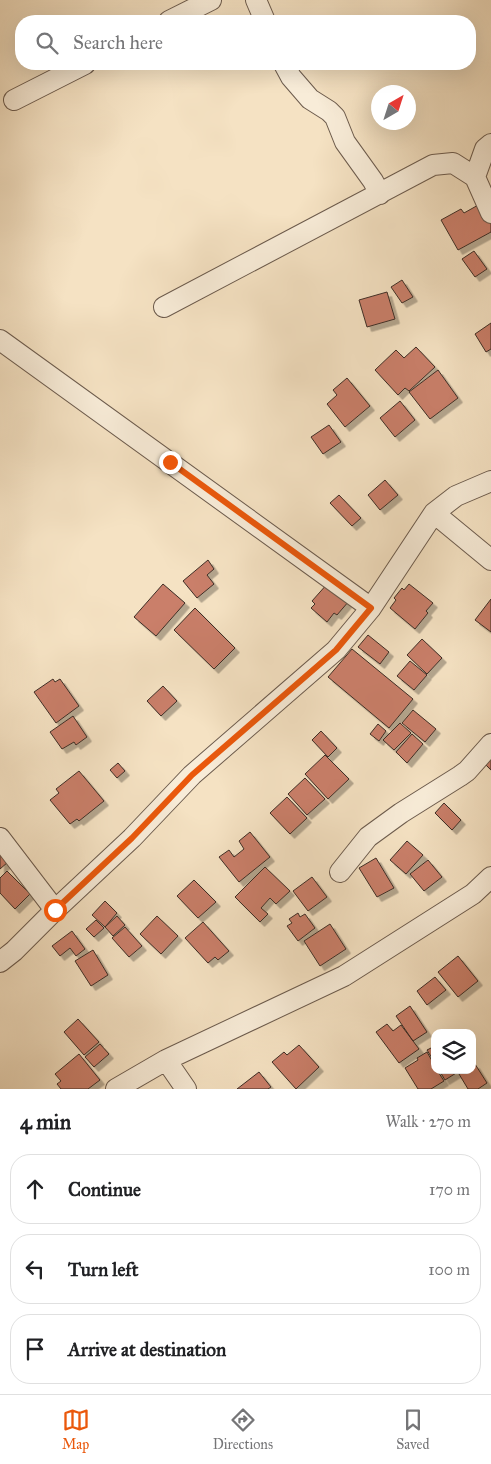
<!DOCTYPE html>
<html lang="en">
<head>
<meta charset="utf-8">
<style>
	body { margin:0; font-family:"IM FELL Great Primer",serif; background:#f6f6f6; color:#202124 }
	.controls { position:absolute; right:15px; bottom:15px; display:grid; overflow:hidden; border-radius:10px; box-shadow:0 5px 20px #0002 }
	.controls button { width:45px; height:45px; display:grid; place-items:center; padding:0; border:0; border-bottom:1px solid #e0e0e0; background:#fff; color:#202124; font:25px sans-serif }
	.compass { position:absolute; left:371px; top:85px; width:45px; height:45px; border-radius:50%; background:#fff; box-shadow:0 5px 20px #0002; rotate:39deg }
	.stop { position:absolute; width:15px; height:15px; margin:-11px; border:4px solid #ea580c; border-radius:50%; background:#fff }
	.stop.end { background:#ea580c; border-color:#fff; box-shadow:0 1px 5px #0008 }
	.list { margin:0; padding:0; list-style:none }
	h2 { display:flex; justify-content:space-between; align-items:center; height:65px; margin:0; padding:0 20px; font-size:21px }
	h2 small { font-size:16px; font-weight:400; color:#757577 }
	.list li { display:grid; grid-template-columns:32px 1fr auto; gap:15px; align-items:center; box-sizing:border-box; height:70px; margin:0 10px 10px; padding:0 10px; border:1px solid #e0e0e0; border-radius:20px }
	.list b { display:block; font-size:19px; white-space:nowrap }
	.list em { font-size:16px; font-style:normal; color:#757577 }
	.icon { flex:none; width:28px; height:28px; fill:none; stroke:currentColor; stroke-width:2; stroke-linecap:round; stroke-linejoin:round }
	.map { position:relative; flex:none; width:491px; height:1089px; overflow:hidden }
	.search { position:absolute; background:#fff; box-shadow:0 5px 20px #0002; left:15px; right:15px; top:15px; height:55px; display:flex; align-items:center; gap:12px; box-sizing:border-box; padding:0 18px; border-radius:20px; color:#757577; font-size:19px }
	.sheet { height:305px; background:#fff }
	nav { display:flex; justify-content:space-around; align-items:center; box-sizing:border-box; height:70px; border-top:1px solid #e0e0e0; background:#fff; font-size:14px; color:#757577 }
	nav a { display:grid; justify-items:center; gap:2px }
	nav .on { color:#ea580c }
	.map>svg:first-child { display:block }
	.building { fill:#ca7f6a; stroke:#3e2e26; filter:url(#shadow) }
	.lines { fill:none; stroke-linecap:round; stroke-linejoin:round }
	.minor-casing { stroke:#6c5b4d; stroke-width:22 }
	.minor { stroke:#f8ecd8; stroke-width:20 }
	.route { stroke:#ea580c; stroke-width:6 }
</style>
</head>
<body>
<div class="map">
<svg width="491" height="1089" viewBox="0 0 491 1089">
	<defs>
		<filter id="shadow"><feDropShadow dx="4.5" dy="4.5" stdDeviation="0" flood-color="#0004"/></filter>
	</defs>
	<rect width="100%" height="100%" fill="#f5e2c3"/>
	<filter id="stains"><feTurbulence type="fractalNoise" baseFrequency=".004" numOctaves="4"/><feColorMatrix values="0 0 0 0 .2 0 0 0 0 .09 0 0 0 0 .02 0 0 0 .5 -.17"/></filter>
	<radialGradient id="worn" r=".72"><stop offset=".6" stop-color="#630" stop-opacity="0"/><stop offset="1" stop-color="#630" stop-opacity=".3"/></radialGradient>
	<!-- building -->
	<path class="building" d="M480,204L491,223V232L458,250L441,220L461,209L464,213Z
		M474,251L487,269L475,277L462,259Z
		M402,280L413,297L402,303L391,287Z
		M387,292L395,319L367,327L359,300Z
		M491,323V349L486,352L475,334Z
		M416,347L435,367L409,391L405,388L398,395L375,370L396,350L404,358Z
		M438,370L458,398L430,419L409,392Z
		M347,378L370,406L345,427L327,404L337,395L333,390Z
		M400,401L415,420L395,437L380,418Z
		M329,425L341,442L323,454L311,437Z
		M385,480L398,495L380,510L368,495Z
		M339,495L361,518L352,526L330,503Z
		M208,560L214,569L207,575L214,584L197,598L183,581Z
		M328,583L349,601L337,615L334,613L327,622L311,608L315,604L312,601Z
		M163,584L185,603L156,636L134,617Z
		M409,584L433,603L426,611L428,613L415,629L390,608L396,600L394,598L402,588L404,590Z
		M491,599V632L475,620Z
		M195,608L235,648L214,669L174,630Z
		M368,635L389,652L380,664L358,647Z
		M422,639L442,658L427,674L407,655Z
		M352,649L413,699L389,728L328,677Z
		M410,661L427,675L414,690L397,676Z
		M53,679L55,682L60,679L79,706L56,723L34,692Z
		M163,686L177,701L161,716L147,701Z
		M413,710L436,729L425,742L402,723Z
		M73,716L87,737L76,745L74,742L62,749L50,732Z
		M400,723L411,733L394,750L383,740Z
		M378,724L386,731L379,741L370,734Z
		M321,731L337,748L328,757L312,740Z
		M412,734L423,744L407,763L396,752Z
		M491,749V770L481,760Z
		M325,755L349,779L328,799L305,774Z
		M118,763L125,771L117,778L110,770Z
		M79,771L104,801L79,821L77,819L70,824L50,800L59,793L56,789Z
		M305,778L325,799L307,815L288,794Z
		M287,797L307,818L290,834L270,813Z
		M444,803L461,820L452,830L435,813Z
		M250,832L270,857L239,882L219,857L229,850L234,857L244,849L239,841Z
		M407,841L423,855L406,874L390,860Z
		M0,854L8,862L0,869Z
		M376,858L394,888L377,897L359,868Z
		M428,860L442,877L424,891L410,874Z
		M265,867L290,891L276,904L270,898L261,908L268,914L260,922L235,897Z
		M7,871L30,894L15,909L0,893V878Z
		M312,877L327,897L308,911L293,891Z
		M194,880L216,902L198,918L177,896Z
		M105,901L117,913L105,927L92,915Z
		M298,913L300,917L305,914L315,928L298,941L287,926L292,923L289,919Z
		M117,916L125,925L113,936L105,927Z
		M157,916L178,936L161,954L140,934Z
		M96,920L104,928L94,937L86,929Z
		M203,922L229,951L218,960L215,957L208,963L185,938Z
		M330,924L346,949L320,966L304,941Z
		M125,927L142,946L129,957L112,938Z
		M72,931L85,949L76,956L70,948L60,956L52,946Z
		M93,950L108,975L91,986L75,961Z
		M458,956L478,981L458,997L438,972Z
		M435,977L446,990L427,1005L417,991Z
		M410,1006L427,1032L413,1041L396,1016Z
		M78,1019L99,1042L84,1055L64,1032Z
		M387,1024L393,1031L401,1025L419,1049L399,1063L376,1032Z
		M100,1044L109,1054L94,1067L85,1057Z
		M299,1045L319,1067L296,1089L272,1062L284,1052L287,1055Z
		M435,1046V1063L427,1050Z
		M427,1052L435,1066V1070H437L444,1081L431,1089H418L405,1068L418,1060L417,1058Z
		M79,1054L100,1080L88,1089H61L57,1084L61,1081L55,1074Z
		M475,1064L487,1083L478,1089H468L459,1074L464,1070H472V1065Z
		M439,1070H461L445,1080Z
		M259,1072L271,1087L268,1089H237Z"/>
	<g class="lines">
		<defs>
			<path id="minor" d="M256,0L265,21
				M169,21L211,0
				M284,64L291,77L310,99L329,111L335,117L345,142L373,181L380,194
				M14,100L85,64
				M491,144L485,149L475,177L491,213
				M164,307L433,165L453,163L475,177
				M0,340L371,608
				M434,513L491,560
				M0,838L55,910
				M340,872L368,837L401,813L460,776L467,771L491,744
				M0,962L14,951L55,910L132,838L192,775L336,650L371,608L434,513L456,496L491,481
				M166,1060L186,1089
				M116,1089L166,1060L344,976L473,894L491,877"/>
		</defs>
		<!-- minor casing -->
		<use href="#minor" class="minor-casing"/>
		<!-- minor -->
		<use href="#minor" class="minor"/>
	</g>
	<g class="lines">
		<!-- route -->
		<path class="route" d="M55,910L132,838L192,775L336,650L371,608L170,462"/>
	</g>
	<rect width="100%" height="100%" filter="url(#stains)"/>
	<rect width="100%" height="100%" fill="url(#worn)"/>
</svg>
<div class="controls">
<button><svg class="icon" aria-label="layers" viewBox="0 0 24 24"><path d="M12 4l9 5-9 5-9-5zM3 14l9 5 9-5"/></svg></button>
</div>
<svg class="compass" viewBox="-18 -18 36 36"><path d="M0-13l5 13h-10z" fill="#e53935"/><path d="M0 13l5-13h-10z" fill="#757577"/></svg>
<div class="stop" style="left:55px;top:910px"></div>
<div class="stop end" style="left:170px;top:462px"></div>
<div class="search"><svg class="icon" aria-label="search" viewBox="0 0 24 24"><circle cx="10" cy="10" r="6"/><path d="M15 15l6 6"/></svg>Search here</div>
</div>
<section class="sheet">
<h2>4 min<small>Walk · 270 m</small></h2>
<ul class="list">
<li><svg class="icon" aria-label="ahead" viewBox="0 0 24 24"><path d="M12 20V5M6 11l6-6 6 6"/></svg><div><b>Continue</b></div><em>170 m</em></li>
<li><svg class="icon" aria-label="left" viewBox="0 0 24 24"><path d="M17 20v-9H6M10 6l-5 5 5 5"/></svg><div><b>Turn left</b></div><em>100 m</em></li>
<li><svg class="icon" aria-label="arrive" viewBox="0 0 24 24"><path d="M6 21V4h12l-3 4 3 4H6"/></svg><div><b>Arrive at destination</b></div></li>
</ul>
</section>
<nav>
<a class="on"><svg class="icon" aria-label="map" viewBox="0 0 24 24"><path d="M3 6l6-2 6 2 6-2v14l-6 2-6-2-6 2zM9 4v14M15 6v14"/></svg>Map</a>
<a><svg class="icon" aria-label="directions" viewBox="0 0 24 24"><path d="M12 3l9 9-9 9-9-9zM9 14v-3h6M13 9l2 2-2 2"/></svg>Directions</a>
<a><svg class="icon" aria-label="saved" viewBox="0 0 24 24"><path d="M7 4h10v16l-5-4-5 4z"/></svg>Saved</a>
</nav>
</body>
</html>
